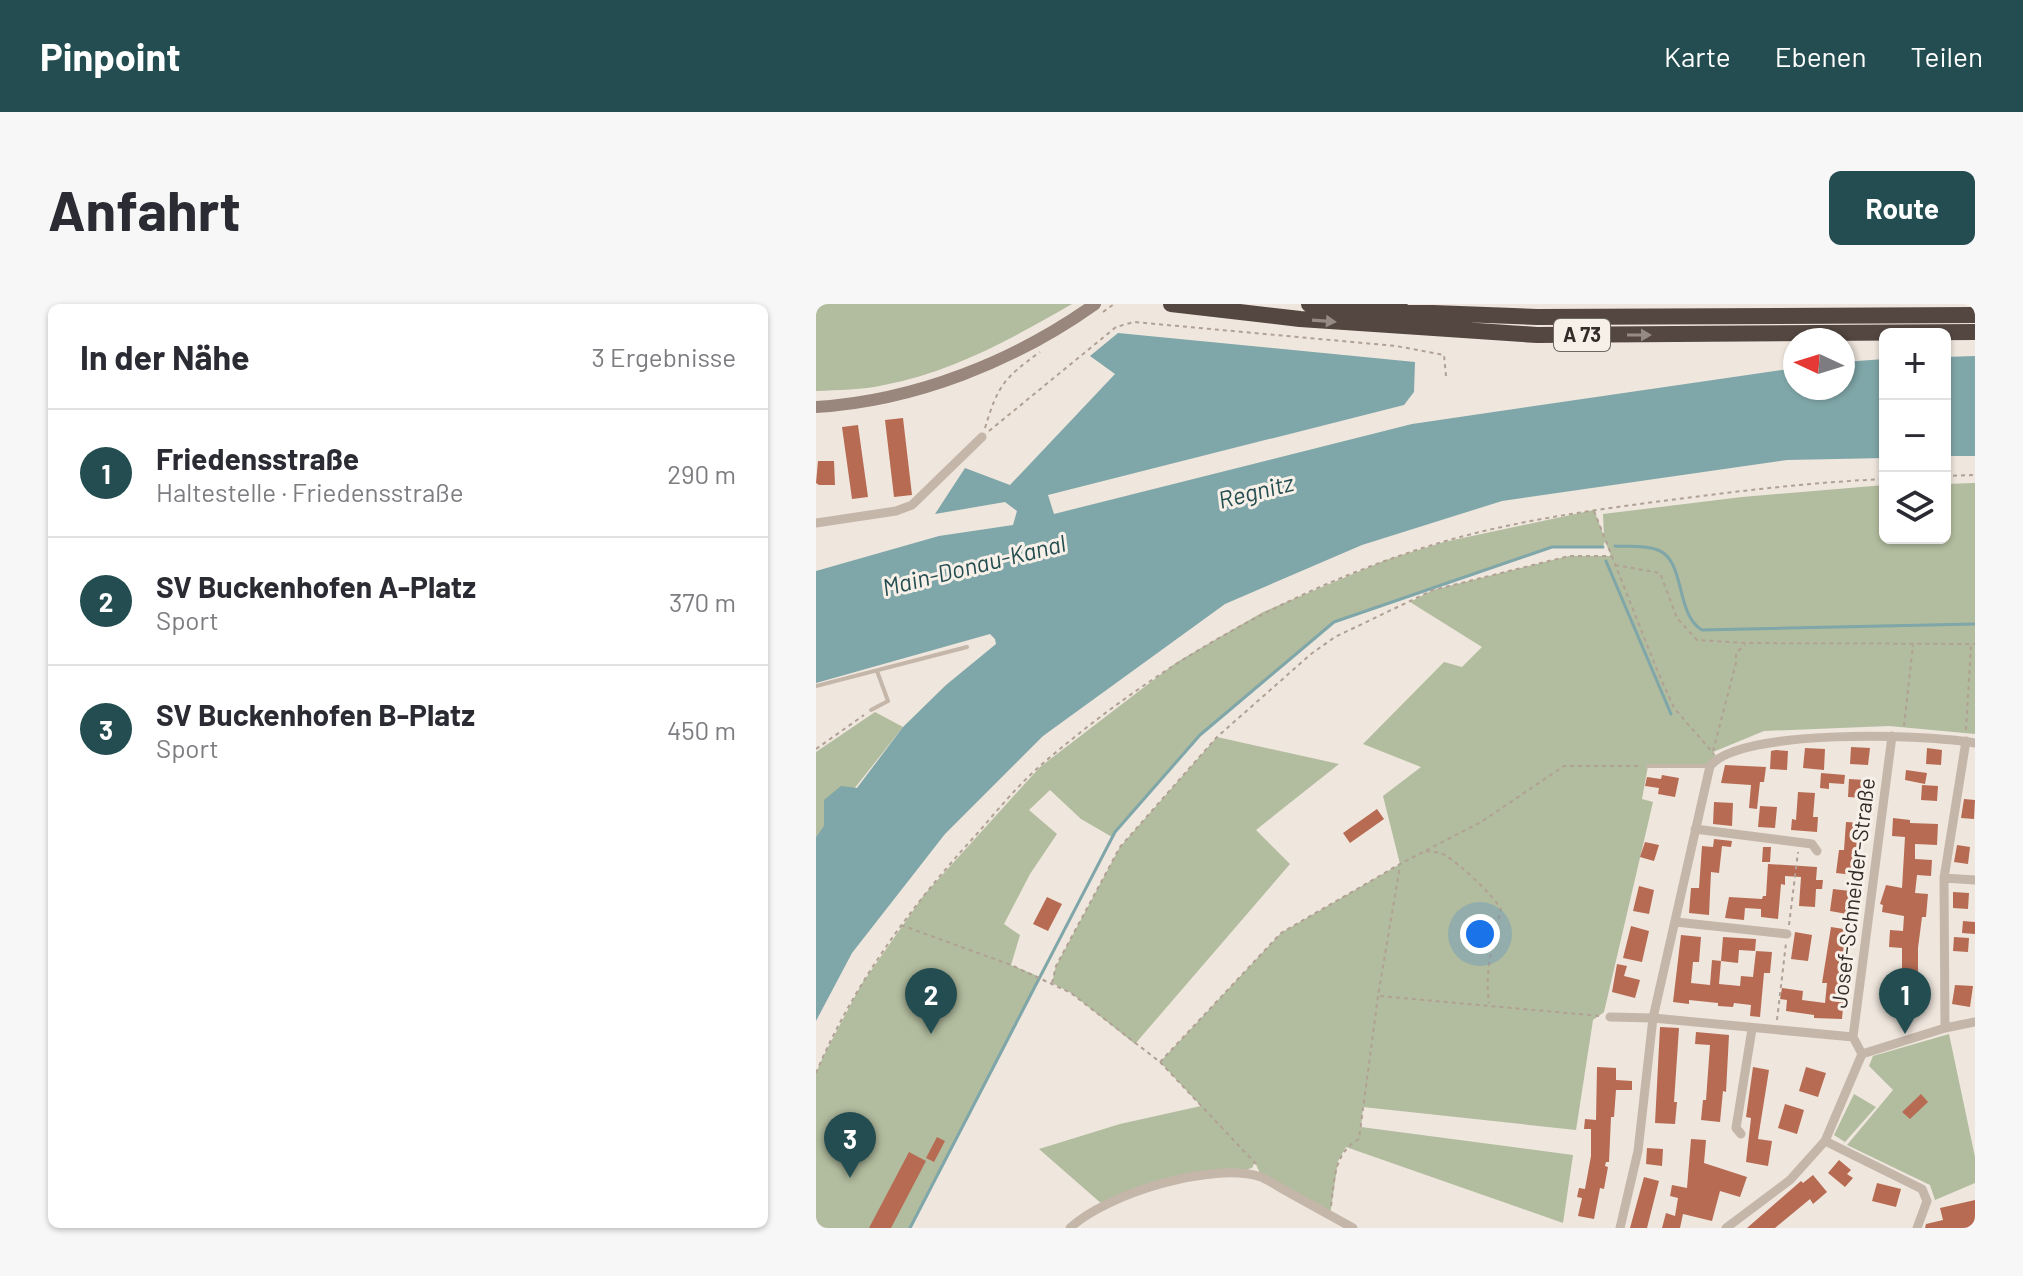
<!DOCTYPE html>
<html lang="de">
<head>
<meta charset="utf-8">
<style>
	body { margin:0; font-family:Barlow,sans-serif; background:#f7f7f7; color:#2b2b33 }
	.controls { position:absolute; right:24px; top:24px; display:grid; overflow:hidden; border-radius:12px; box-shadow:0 2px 6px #0004 }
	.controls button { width:72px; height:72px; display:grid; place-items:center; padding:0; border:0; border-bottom:2px solid #e1e1e2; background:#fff; color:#2b2b33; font:40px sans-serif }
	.compass { position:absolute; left:967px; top:24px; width:72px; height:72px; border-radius:50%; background:#fff; box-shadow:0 2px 6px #0004; rotate:274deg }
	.you { position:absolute; left:664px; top:630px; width:28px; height:28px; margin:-20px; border:6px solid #fff; border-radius:50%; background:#1a73e8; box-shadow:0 0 0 12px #1a73e833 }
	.badge { display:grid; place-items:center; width:52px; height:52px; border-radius:50%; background:#234d50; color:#fff; font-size:26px; font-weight:700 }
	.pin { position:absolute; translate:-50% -66px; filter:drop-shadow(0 2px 4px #0008) }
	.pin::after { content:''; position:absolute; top:42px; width:28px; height:24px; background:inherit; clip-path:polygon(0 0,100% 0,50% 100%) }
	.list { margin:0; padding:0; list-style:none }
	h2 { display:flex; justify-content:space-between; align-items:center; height:104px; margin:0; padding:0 32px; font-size:34px }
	h2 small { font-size:26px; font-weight:400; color:#7c7c81 }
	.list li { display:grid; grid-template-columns:52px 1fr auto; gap:24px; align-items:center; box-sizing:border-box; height:128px; padding:0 32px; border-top:2px solid #e1e1e2 }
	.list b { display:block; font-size:30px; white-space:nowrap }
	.list p { margin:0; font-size:26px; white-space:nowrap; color:#7c7c81 }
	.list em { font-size:26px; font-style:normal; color:#7c7c81 }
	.icon { flex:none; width:44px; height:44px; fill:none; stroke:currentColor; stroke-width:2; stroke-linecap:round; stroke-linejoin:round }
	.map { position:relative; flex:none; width:1159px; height:924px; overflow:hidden; border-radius:12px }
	header { display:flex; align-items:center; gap:48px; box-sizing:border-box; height:112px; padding:0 40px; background:#234d50; color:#fff }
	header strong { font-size:38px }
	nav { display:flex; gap:44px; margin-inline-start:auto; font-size:28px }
	.intro { display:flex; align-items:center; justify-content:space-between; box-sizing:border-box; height:192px; padding:0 48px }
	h1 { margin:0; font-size:56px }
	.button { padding:20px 36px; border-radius:12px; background:#234d50; color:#fff; font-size:28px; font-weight:700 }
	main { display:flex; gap:48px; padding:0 48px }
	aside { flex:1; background:#fff; border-radius:12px; box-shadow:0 2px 6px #0004 }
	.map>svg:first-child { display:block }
	.green { fill:#b2bc9e }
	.water { fill:#7fa6a8 }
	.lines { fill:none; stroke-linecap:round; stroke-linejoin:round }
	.stream { stroke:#7fa6a8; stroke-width:3 }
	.building { fill:#b76b53 }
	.path { stroke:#b1a194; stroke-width:2; stroke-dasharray:4 4; stroke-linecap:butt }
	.service { stroke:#c5b6aa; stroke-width:4 }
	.minor { stroke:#c5b6aa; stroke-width:9 }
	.secondary { stroke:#99867c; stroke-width:12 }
	.motorway { stroke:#544741; stroke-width:16 }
	.oneway { fill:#958b84 }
	.labels { text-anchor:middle; stroke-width:6; stroke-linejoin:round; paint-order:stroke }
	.shield { fill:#f7f0e8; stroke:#6e6762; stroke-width:2 }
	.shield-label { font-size:20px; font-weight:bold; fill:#342c29 }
	.street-label { font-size:22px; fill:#342c29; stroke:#f7f0e8 }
	.water-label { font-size:24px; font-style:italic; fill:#234d50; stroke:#f7f0e8 }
</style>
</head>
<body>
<header>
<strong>Pinpoint</strong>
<nav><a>Karte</a><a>Ebenen</a><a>Teilen</a></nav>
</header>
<div class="intro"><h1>Anfahrt</h1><a class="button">Route</a></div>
<main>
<aside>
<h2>In der Nähe<small>3 Ergebnisse</small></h2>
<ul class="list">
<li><span class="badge">1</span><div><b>Friedensstraße</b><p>Haltestelle · Friedensstraße</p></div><em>290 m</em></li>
<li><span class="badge">2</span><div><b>SV Buckenhofen A-Platz</b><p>Sport</p></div><em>370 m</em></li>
<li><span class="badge">3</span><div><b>SV Buckenhofen B-Platz</b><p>Sport</p></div><em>450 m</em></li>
</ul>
</aside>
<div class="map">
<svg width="1159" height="924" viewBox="0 0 1159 924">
	<rect width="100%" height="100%" fill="#efe6dd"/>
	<!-- green -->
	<path class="green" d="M0,0H256C197,34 136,68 68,81C46,86 22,86 0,87Z
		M1159,179V430L1073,422L948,427L897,448L901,453L894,462H832L826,495L837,498L788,708L777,716L760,826L547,803L545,823L757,851L747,919L530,843L522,857L514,911L446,874L439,858L436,864L417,869L390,870L286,900L223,845L304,820L385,802L344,758L465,629L584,560L567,492L605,463L547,440L628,358L646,363L666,343L594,298L617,286L753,252H795L789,237L787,243H736L518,318L384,431L296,533L265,515L234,486L213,506L241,530L214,570L188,620L204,631L195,661L224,673L95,924H0V769L7,753L45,681L108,591L224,463L361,358L447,308L570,256L628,238L778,206L788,232L787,210L926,193L1069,181V234H1129V180Z
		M59,408L87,423L0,533V448Z
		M401,433L523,460L440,526L474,560L319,740L255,689L236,679L240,662L304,543Z
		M1133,730L1159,853V879L1119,896L1114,881L1031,841L1077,786L1053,762L1057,752Z
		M1038,790L1060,803L1029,838L1018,831Z"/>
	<!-- water -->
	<path class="water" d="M302,29L599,58L598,88L588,101L232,191L238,210L596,120L979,64V84H1027V58L1069,55V154L971,156L686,197L546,241L409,300L227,432L129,530L36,649L0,717V533L8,522V496L25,482L41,484L87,423L130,381L180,340L179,335L174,330L0,379V267L123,232L197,221L201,207L189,198L119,210L149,164L194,181L299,70L274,52Z
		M1159,52V152H1129V53Z"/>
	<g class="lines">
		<!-- stream -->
		<path class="stream" d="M1129,49L1132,47
			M799,242C812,243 830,241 842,246C870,257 859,310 886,326L1159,320
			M790,257L855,410
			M94,924L299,528L384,431L518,318L736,243H787"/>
	</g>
	<!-- building -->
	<path class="building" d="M87,114L96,191L78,193L69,116Z
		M42,121L52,193L36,195L26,123Z
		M2,157H18L19,181H3L0,179Z
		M1035,443L1054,444L1052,461L1034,460Z
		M989,444L1009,445L1008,466L987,464Z
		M1111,444L1126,446L1125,461L1110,460Z
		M960,446L972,447L971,466L954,465L955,447Z
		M909,461L950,463L948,478H944L941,505L933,504L935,481L905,479Z
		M1090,466L1111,469L1109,480L1089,476Z
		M1005,469L1029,471L1028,480L1013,479V485L1004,484Z
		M846,471L863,474L859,493L842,490L843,484L829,482L831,473L845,475Z
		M1033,475L1049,476L1047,494L1032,493Z
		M1106,481L1122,482L1121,497L1105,496Z
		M982,488L999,489L997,513H1002L1001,528L975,526L976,515L980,516Z
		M1148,495L1159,496L1158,515L1145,514Z
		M898,498L917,499L916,522L897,520Z
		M944,502L961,503L959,524L942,523Z
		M561,505L568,515L534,539L527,529Z
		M1077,514L1094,516V519L1122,520L1121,541L1099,540V555L1116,556L1115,572L1101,571L1099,589L1112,590L1110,613H1106L1102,644V669H1086V644L1073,643L1074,626L1087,627L1088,612L1066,608L1067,601L1064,600L1070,581L1086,584L1089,533L1076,532Z
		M1030,518L1047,519L1038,571L1020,569L1023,546H1028Z
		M898,535L916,537L915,543L906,542L903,569L895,568L893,611L873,609L875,584H883L886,542L897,543Z
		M829,538L843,541L838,557L824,553Z
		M1141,541L1154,543L1152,560L1138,558Z
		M947,543H955L954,558H946Z
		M952,560L1001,563L1000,576H1007L1006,585H1000L999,603L983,602L985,573L969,572V581L965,580L962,615L945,613V605L929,604L928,616L909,614L913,593L946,595L947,592H950Z
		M823,582L838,586L833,610L817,607Z
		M1017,585L1034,587L1031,610L1014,607Z
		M1137,588L1153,589L1152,605L1137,604Z
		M231,593L246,600L232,627L217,620Z
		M1147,617L1159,618V630L1146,629Z
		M815,622L833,627L826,658L807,654Z
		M1015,623L1034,626L1025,692L1028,693L1026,715L998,714V711L970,707L971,696L964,695L966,684L987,687L986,696L1009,699L1011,679H1006Z
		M979,628L996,631L992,657L975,655Z
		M865,631L885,633L883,658H877L875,679L894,681L896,656L905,657L903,680L924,682L925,672L937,673L940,647L956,648L954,669H948L944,713L934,712L935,701L918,699L917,703L902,702V699L873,696V700L857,698Z
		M907,633L940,635L939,647L923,646L922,659L905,657Z
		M1138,633L1153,634L1152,648L1137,647Z
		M801,660L811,662L808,672L824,676L819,694L796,688Z
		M1071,671L1085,672L1084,686L1070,685Z
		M1139,681L1157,682L1154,703L1136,700Z
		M1107,683L1108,698L1089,700L1088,684Z
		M844,723L863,724L858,798H861L859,820L839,819Z
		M880,728L913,731L910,788L907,787L904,818L885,816L887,796H890L894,741L879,740Z
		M781,763L800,764V776L816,777V786H800L798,813H795L793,858H790L789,862L792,863L788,885L784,884L778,915L762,912L766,894L761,893L763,884L769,885L775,852V825H768L769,815L780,816Z
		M937,763L953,766L942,835L956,837L952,862L930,858L935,814L930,813Z
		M990,763L1010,769L1002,793L983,787Z
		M1105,790L1112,798L1094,815L1086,808Z
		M969,800L988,806L981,830L962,824Z
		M121,833L129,837L118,858L110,854Z
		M875,835L890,836L888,859L931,873L924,893L904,887L896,917L867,910L864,924H846L850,909L859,912L862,894L854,892L856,881L871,884Z
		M831,844L847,845L846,862L830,860Z
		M93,848L110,857L75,924H53Z
		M1023,856L1035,866L1031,870L1037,874L1029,883L1012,869Z
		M997,871L1011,888L997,900L994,895L959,924H931L985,877L987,879Z
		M828,873L843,877L831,924H814Z
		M1061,879L1085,885L1080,903L1056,897Z
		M1159,896V924H1109L1110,920L1127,916L1124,904Z"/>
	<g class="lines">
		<!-- path -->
		<path class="path" d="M287,8L298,0
			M169,124C182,81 188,74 224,48
			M173,127L300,23L318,18L580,42L628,51L630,72
			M1129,172L1159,171
			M778,207L841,366L858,404L898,450
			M799,261L844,269L861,314L881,336L931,339L1159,340
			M1088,422L1097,341
			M1150,426L1155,341
			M0,445L48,411
			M897,447L920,359V349L929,341
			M610,547C617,548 623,548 629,551C645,561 675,589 685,605C678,636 668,667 673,699
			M85,621L195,661L255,689L344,758L441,861
			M973,621L982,548
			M236,679L240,662L304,543L401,433L495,350L519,333L617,286L753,252H795
			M564,692L784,712
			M961,716L970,639
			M344,758L465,629L584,560L665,518L748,462H825
			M0,769C37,681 95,602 159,532C180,508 201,482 225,461C343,359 476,283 626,238C702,216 783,205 862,195C931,186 1000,178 1069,175
			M515,902C519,875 517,850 543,835L562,692L584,562"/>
		<!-- service -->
		<path class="service" d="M0,382L151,343
			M55,406L72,397L61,367
			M832,462H893"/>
		<!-- minor -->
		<path class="minor" d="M0,219L80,207L96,201L166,133
			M879,525L996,540L1001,547
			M1128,574L1159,576
			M860,618L971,630
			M794,713L837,714L1037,733
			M1129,724L1128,574L1150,437
			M1046,750L1037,733L1076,432
			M925,830L920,824L936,725
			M1009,837L1106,885L1111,897L1101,924
			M254,924C290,890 397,857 445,873C454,877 464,884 472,888C494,900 515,912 537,924
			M804,924L822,847L837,714L894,462C925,424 1110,430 1159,439
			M910,924L974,876L1009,837L1046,750L1129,724L1159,718"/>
		<!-- secondary -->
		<path class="secondary" d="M0,103C99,97 199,57 279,0"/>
		<!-- motorway -->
		<path class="motorway" d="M355,0L484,15L721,31L1159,28
			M493,0L591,8L721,13L1159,11"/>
	</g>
	<!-- one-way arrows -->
	<defs><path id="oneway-solid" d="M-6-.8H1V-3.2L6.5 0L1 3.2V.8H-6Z" transform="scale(2)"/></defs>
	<g class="oneway">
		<use href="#oneway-solid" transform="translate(508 17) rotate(4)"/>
		<use href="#oneway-solid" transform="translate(823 31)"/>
	</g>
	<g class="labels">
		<!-- shield labels -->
		<rect class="shield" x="738" y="15" width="56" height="32" rx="6"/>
		<g class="shield-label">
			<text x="766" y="38">A 73</text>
		</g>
		<!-- street labels -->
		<g class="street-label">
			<text transform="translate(1037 589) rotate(-83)" y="8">Josef-Schneider-Straße</text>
		</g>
		<!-- water labels -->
		<g class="water-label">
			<text transform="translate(440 188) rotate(-14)" y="8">Regnitz</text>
			<text transform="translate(158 262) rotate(-14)" y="8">Main-Donau-Kanal</text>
		</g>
	</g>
</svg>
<div class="controls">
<button>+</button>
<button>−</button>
<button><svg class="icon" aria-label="layers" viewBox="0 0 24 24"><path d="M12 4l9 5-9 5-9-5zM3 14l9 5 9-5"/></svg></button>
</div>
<svg class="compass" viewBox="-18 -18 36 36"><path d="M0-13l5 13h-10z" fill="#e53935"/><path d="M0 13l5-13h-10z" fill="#7c7c81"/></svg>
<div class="you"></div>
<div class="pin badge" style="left:1089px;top:730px">1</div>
<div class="pin badge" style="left:115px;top:730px">2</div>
<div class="pin badge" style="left:34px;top:874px">3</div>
</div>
</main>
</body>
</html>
